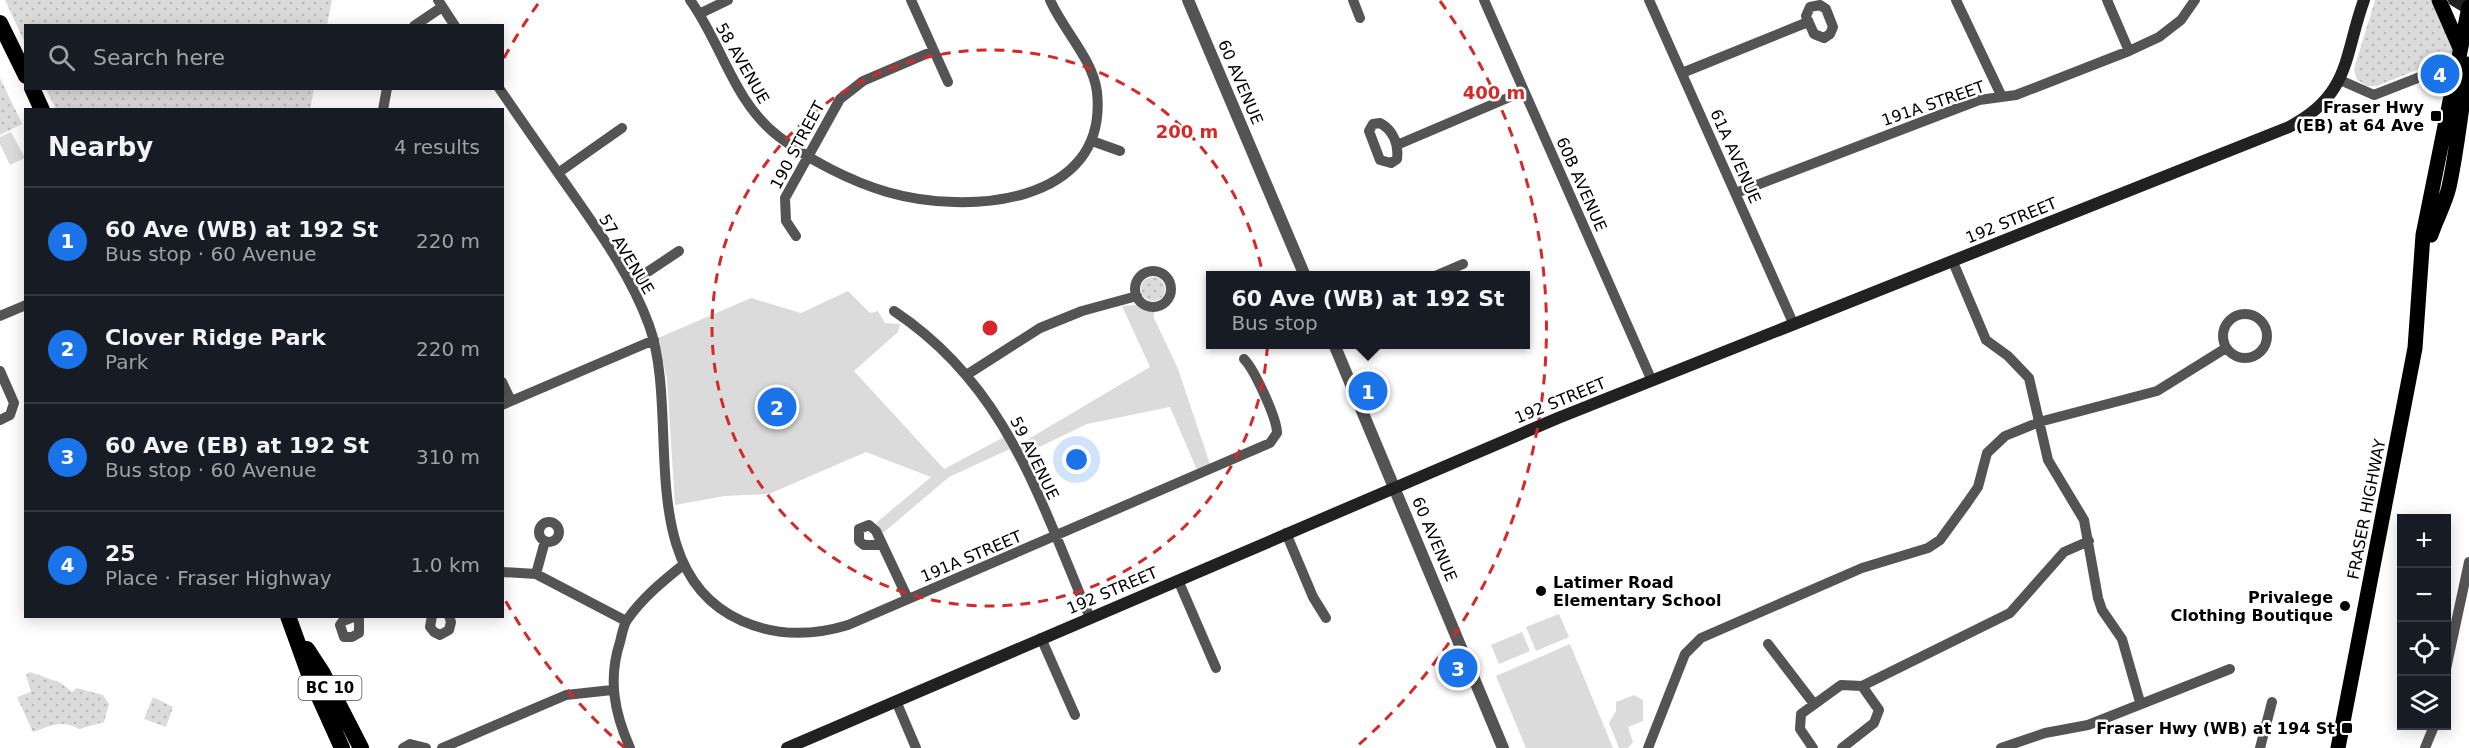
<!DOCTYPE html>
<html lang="en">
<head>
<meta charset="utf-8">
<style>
	body { margin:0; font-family:"DejaVu Sans",sans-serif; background:#242831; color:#f1f3f6 }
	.controls { position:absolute; right:18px; bottom:18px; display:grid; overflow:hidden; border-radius:0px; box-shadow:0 3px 15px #0003 }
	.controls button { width:54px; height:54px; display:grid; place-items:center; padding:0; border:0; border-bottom:2px solid #363941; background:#171b24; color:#f1f3f6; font:30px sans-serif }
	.you { position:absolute; left:1077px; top:460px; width:21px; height:21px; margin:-15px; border:4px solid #fff; border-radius:50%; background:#1a73e8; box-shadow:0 0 0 9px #1a73e833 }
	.badge { display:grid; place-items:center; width:39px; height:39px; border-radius:50%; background:#1a73e8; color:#fff; font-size:20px; font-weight:700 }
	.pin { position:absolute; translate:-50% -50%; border:3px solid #fff; box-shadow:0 2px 6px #0006 }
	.popup { position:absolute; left:1206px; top:271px; width:324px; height:78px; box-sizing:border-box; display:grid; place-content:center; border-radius:0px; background:#171b24; filter:drop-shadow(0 2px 4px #0005); font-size:20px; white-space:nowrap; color:#9ea1a6 }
	.popup b { font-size:22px; color:#f1f3f6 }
	.popup::after { content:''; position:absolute; left:50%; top:100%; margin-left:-12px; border:12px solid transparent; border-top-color:#171b24 }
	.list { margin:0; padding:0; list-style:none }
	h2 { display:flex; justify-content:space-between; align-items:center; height:78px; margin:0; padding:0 24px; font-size:26px }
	h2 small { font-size:20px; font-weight:400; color:#9ea1a6 }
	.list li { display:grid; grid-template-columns:39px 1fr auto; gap:18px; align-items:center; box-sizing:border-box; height:108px; padding:0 24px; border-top:2px solid #363941 }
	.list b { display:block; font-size:22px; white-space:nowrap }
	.list p { margin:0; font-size:20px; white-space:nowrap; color:#9ea1a6 }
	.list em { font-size:20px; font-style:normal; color:#9ea1a6 }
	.icon { flex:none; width:33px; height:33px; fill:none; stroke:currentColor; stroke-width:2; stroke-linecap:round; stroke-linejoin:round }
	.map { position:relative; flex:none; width:2469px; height:748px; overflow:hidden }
	.search { position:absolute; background:#171b24; box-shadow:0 3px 15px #0003; left:24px; top:24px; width:480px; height:66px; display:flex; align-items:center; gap:15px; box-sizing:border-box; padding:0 21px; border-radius:0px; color:#9ea1a6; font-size:22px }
	.panel { position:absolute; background:#171b24; box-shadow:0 3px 15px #0003; left:24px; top:108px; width:480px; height:510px; border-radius:0px }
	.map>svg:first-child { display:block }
	.grass { fill:url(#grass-dots) }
	.park { fill:#dbdbdb }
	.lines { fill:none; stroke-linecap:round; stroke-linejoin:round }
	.minor { stroke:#545454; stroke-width:10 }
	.tertiary { stroke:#545454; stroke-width:12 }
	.secondary { stroke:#212121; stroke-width:12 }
	.primary { stroke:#000; stroke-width:15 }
	.trunk { stroke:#000; stroke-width:16 }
	.ring { fill:none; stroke:#d62828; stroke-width:3; stroke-dasharray:10 8 }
	.poi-dot { fill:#000; stroke:#fff; stroke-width:2 }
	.labels { text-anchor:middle; stroke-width:5; stroke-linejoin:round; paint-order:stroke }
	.shield { fill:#fff; stroke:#4c4c4c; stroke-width:1.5 }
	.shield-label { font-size:15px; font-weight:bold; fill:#000 }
	.street-label { font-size:16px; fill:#000; stroke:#fff }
	.poi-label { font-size:16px; font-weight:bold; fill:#000; stroke:#fff; text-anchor:end }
	.centre { fill:#d62828; stroke:#fff; stroke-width:3 }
	.ring-label { font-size:18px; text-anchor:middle; font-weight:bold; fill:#d62828; stroke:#fff; stroke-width:5; stroke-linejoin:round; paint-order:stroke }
</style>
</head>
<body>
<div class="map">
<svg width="2469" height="748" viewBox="0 0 2469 748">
	<defs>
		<pattern id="grass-dots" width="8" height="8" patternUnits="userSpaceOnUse" patternTransform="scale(1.5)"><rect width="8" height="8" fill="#dbdbdb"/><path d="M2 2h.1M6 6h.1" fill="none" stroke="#bababa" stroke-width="1.8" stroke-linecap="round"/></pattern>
	</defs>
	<rect width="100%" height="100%" fill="#fff"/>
	<!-- grass -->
	<path class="grass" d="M5,0H332L327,25L26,26L25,43Z
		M2375,0H2431L2453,48L2451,56L2377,86H2367L2357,80L2354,69Z
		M0,78L22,124L0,135Z
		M46,89H314L310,110L56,109Z
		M1141 289a12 12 0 1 1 24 0a12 12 0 1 1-24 0Z
		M30,672L61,683L72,692L77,688L103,695L109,704L104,722L79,729C63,719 50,726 33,732L17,697L31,692L26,675Z
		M153,697L173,707L166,727L144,719Z"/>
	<!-- park -->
	<path class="park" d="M11,132L25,158L10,165L0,144V137Z
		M848,291L870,313L878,311L885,323L900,324L898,332L854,371L944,469L1006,436L1012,448L949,477L883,533L876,523L931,477L866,452L769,494L725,496L675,505L667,380L658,338L751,298L801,313Z
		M1136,305L1154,310V318L1178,369L1210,464L1197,470L1170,407L1087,424L1025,454L1020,444L1150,367L1122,306Z
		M1559,614L1569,637L1536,651L1526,627Z
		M1522,632L1530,651L1499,664L1491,645Z
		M1570,644L1613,748H1526L1496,676Z
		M1634,695L1643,700V721L1628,727L1633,742L1628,748H1619L1609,723L1616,711V702Z"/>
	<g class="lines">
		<!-- minor -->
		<path class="minor" d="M438,0L455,26
			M690,0C722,44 733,101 778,136C809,160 850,181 887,192C966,215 1109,206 1097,92C1093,59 1063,30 1050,0
			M911,0L948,82
			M1353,0L1360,18
			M1484,0L1652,381
			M1649,0L1794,325
			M1956,0L2002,97
			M2107,0L2129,51
			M1820,5L1826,9L1833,27L1830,34L1824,38L1814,34L1806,16L1810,7Z
			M699,14L728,0
			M414,26L442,7
			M1682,73L1808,22
			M2340,80L2374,95L2420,77
			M499,88C525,126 551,163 577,200C605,240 632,279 649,325C682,417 631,572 742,621C776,636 812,636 848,625L1270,443L1277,433C1277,418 1254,369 1244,359
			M383,110L387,88
			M1380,123C1393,130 1399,144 1397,159L1391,163L1380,160L1369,131L1373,124Z
			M1092,141L1120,151
			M1397,145L1524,91
			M558,173L622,128
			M1736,193L1979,100L2016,95L2129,51L2159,37L2181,20L2195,0
			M796,236L786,221L785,198L840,99L863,81L933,51
			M1953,262L1986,340L2008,356L2029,378L2048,460L2084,520L2098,598L2102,610L2122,639L2140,702
			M1135 289a18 18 0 1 1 36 0a18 18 0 1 1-36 0Z
			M1435,276L1463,264
			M631,283L679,251
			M894,311C1007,386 1039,499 1090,618
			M2223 336a22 22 0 1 1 44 0a22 22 0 1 1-44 0Z
			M0,316L26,305
			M0,371L14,403L10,415L0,420
			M968,374L1040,328L1082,311L1137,296
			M502,382L511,401
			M502,405L654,340
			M539 532a10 10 0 1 1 20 0a10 10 0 1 1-20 0Z
			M1286,533L1313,597L1326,618
			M881,545H864L859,541V529L869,525L876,531L908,599
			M502,572L536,574L626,621
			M536,574L545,541
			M1178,580L1216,668
			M356,616L343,621L340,625L344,637H352L359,633V616
			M432,616L430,627L434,632L440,635L449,630L451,622L449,616
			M1041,638L1075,715
			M1768,644L1814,704
			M2446,669L2469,562
			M896,701L916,748
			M403,748L410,744L426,748
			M442,748L566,695L612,690
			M630,748C614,712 608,679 620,642C622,635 623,626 627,620C642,598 663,581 683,565
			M1648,748L1685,654L1701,638L1862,568L1928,548L1940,540L1967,503L1978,487L1987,453L2005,436L2039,422L2157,391L2226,348
			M1813,748L1800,729L1801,714L1841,685L1862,686L2010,613L2064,552L2089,541
			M1842,748L1874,723L1879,710L1862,686
			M2001,748L2045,733L2088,725L2230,669
			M2260,748L2272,702
			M2425,748L2434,726"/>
		<!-- tertiary -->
		<path class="tertiary" d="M1188,0L1305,276
			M1334,344L1503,748"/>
		<!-- secondary -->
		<path class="secondary" d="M2454,0L2469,9
			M787,748L1558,418L2289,127C2351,95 2344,55 2364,0"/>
		<!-- primary -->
		<path class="primary" d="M2439,0L2460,48
			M2431,235C2436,219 2445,204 2449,187C2458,146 2461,105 2469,64
			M2338,748L2415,348L2423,235L2469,7"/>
		<!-- trunk -->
		<path class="trunk" d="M0,23L26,76
			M32,88L42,110
			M288,616L310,677L342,748
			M307,649L322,672L361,748"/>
	</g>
	<!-- distance rings -->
	<g class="ring">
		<circle cx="990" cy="328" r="278"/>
		<path d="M625 748A556 556 0 0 1 504 598M504 58A556 556 0 0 1 540 1M1440 1A556 556 0 0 1 1355 748"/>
	</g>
	<!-- markers -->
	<g class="poi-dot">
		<rect x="2430" y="110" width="12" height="12" rx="3"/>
		<circle cx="1541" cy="591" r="6"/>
		<circle cx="2345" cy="606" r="6"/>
		<rect x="2341" y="722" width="12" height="12" rx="3"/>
	</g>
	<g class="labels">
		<!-- shield labels -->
		<rect class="shield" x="298.5" y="676" width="63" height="24" rx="4.5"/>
		<g class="shield-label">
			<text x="330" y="693">BC 10</text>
		</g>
		<!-- street labels -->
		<g class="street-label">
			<text transform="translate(743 63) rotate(60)" y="6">58 AVENUE</text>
			<text transform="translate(1241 82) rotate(67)" y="6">60 AVENUE</text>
			<text transform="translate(1933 103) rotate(-19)" y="6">191A STREET</text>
			<text transform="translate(797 145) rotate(-62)" y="6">190 STREET</text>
			<text transform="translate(1736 156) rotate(66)" y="6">61A AVENUE</text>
			<text transform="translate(1582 184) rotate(66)" y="6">60B AVENUE</text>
			<text transform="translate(2011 220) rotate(-22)" y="6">192 STREET</text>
			<text transform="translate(627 254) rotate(59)" y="6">57 AVENUE</text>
			<text transform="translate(1560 400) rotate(-22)" y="6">192 STREET</text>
			<text transform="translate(1035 458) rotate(64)" y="6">59 AVENUE</text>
			<text transform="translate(2366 509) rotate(-79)" y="6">FRASER HIGHWAY</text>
			<text transform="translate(1435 539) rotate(67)" y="6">60 AVENUE</text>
			<text transform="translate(971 556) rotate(-23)" y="6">191A STREET</text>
			<text transform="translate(1112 590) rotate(-23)" y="6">192 STREET</text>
		</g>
		<!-- poi labels -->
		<g class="poi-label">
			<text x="2424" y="113">Fraser Hwy<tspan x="2424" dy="18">(EB) at 64 Ave</tspan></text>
			<text x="1553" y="588" text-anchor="start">Latimer Road<tspan x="1553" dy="18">Elementary School</tspan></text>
			<text x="2333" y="603">Privalege<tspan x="2333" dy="18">Clothing Boutique</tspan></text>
			<text x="2335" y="734">Fraser Hwy (WB) at 194 St</text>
		</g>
	</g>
	<circle cx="990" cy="328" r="9" class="centre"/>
	<g class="ring-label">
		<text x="1494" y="99">400 m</text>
		<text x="1187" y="138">200 m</text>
	</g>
</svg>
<div class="controls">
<button>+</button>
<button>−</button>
<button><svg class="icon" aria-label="locate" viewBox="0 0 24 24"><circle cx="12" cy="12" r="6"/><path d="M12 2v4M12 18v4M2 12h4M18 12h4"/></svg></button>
<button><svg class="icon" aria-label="layers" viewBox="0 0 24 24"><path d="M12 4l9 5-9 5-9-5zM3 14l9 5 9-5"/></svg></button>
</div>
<div class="you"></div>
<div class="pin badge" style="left:1368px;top:391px">1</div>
<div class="popup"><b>60 Ave (WB) at 192 St</b>Bus stop</div>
<div class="pin badge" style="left:777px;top:407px">2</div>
<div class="pin badge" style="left:1458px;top:668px">3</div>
<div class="pin badge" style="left:2440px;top:74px">4</div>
<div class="search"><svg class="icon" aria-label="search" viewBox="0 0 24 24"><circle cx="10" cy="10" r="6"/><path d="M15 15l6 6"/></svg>Search here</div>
<section class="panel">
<h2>Nearby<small>4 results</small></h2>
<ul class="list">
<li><span class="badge">1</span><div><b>60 Ave (WB) at 192 St</b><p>Bus stop · 60 Avenue</p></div><em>220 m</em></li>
<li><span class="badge">2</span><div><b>Clover Ridge Park</b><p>Park</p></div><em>220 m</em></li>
<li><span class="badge">3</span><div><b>60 Ave (EB) at 192 St</b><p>Bus stop · 60 Avenue</p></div><em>310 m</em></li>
<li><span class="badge">4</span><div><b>25</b><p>Place · Fraser Highway</p></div><em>1.0 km</em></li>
</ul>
</section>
</div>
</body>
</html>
